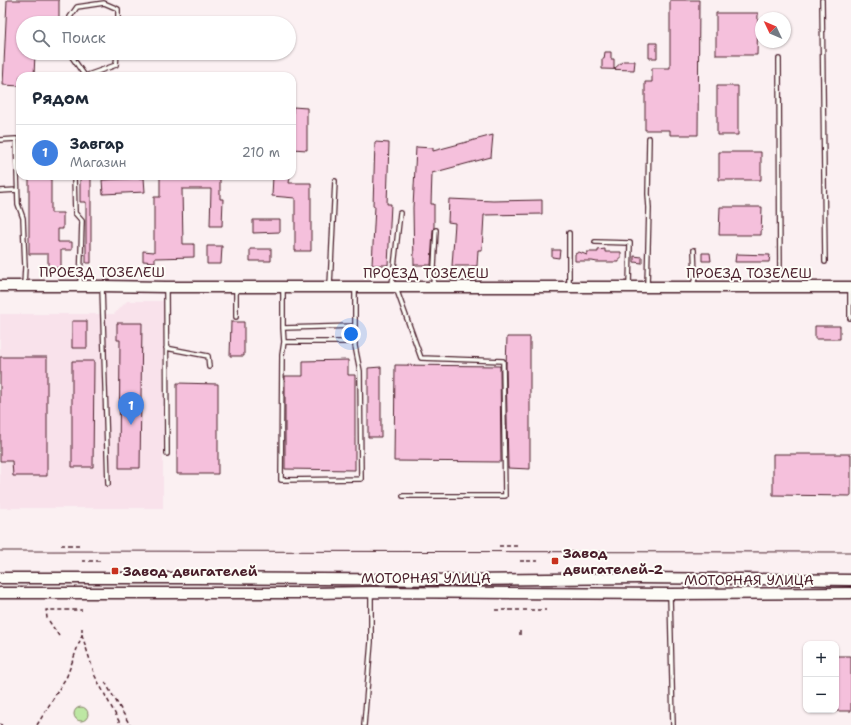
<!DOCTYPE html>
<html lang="ru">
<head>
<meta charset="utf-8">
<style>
	body { margin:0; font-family:"Shantell Sans",sans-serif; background:#f2f2f3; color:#1f2937 }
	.controls { position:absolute; right:12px; bottom:12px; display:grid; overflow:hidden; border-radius:8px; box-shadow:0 1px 3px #0004 }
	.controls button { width:36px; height:36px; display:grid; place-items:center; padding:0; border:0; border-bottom:1px solid #e0e1e3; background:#fff; color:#1f2937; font:20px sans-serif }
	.compass { position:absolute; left:755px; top:12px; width:36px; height:36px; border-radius:50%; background:#fff; box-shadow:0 1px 3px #0004; rotate:314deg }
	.you { position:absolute; left:351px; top:334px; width:14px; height:14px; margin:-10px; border:3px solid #fff; border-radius:50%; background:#1a73e8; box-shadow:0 0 0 6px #1a73e833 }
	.badge { display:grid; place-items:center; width:26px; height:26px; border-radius:50%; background:#c8321e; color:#fff; font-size:13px; font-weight:700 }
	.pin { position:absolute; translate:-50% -33px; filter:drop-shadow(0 1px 2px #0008) }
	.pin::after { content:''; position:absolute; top:21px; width:14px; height:12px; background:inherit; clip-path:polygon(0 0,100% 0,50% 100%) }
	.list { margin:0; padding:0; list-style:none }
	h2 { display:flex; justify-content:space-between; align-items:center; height:52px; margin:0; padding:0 16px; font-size:17px }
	h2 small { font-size:13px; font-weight:400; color:#747a83 }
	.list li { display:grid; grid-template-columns:26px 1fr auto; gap:12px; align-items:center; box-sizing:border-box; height:56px; padding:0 16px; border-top:1px solid #e0e1e3 }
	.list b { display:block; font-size:15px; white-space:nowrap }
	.list p { margin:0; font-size:13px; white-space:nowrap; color:#747a83 }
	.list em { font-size:13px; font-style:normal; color:#747a83 }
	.icon { flex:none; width:22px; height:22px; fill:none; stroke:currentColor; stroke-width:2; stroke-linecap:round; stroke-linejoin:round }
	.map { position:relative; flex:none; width:851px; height:725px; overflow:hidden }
	.search { position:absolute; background:#fff; box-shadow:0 1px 3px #0004; left:16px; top:16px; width:280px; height:44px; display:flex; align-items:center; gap:10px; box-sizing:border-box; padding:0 14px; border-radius:22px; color:#747a83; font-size:15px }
	.panel { position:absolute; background:#fff; box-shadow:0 1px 3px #0004; left:16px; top:72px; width:280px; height:108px; border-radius:12px }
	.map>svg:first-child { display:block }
	.built { fill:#f9e2eb }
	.green { fill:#bde7a3; stroke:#848367 }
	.building { fill:#f5c0dc; stroke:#4a1f2b }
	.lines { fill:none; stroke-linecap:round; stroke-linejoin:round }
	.lane-casing { stroke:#4a1f2b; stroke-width:6 }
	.secondary-casing { stroke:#4a1f2b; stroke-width:13 }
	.path { stroke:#4a1f2b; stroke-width:1.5; stroke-dasharray:4 3; stroke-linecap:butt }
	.lane { stroke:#fdfcf7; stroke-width:3.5 }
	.secondary { stroke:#fdfcf7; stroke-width:10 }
	.tram { stroke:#4a1f2b; stroke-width:1 }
	.poi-dot { fill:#c8321e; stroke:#fdfcf7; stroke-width:1.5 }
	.labels { text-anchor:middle; stroke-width:4; stroke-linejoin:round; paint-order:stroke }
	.street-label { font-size:14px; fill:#4a1f2b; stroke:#fdfcf7 }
	.poi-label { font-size:14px; font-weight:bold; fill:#4a1f2b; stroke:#fdfcf7; text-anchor:start }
</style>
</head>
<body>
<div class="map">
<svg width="851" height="725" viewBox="0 0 851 725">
	<rect width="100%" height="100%" fill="#fbf0f2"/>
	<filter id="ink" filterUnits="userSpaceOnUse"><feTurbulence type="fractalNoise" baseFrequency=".025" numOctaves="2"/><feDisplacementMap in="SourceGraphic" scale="8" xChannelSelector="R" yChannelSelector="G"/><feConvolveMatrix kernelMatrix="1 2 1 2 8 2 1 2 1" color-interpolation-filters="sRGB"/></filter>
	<g filter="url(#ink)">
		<!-- built -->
		<path class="built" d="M127,301H163V508H0V314H114Z"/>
		<!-- green -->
		<path class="green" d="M74 714a7 7 0 1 1 14 0a7 7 0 1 1-14 0Z"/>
		<!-- building -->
		<path class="building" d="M7,0H59V23H23V53H35L34,76H20V86L3,85Z
			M670,0H699L698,135H670V130H645V82H652V68H670Z
			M716,13H758L757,55H716Z
			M649,43H657V58H649Z
			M605,52H611V59H614V69L623,61H635L634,70L602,69V59H604Z
			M717,86H738V135H717Z
			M293,107L307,108V150L292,149Z
			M493,135L491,157L432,173L431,204H434V227L433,230L431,265H414L413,208L416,147L433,148V151Z
			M375,142L389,143L387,204H391L388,265H372L375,206H373Z
			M719,152H761V180H719Z
			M29,176H51V213H63V229H58V242H72V250H61V268H48V254H29Z
			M80,176H91V263H86V202H80Z
			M160,176H220V199H223L222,226H210L211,189H182L183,244H194V257L155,258V262L143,261V251L154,252V197H160Z
			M273,176H290L289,183H311V251H295V198L272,196Z
			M144,178L145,192L103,194L102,180Z
			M449,199L493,201L542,200V214L484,215L482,250H478L477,266H452L455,223L448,222Z
			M720,207H762L761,235H719Z
			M253,220H280V232L253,233Z
			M207,246H222L221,264H207Z
			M250,249H271V261H250Z
			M605,249V252H621V259H619V262H597L592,261H575V254L579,252L587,255V252H598V250Z
			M552,250H560L559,258L552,257Z
			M702,253H710L711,261H702Z
			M736,254L770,255L769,262H735Z
			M634,256L642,257V263L634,262Z
			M72,321H87V348H72Z
			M231,322H244V356H230Z
			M117,323H142L140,468H119L120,340H117Z
			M815,326H840V339H815Z
			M507,337H530V469L508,468L506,366Z
			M0,357H47V476H13L12,461H0Z
			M348,360V375H355V470L285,469V376H303V361Z
			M72,361H94L93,467H72Z
			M395,365L500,366L501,462L394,461Z
			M381,367V437H368V368Z
			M177,383L218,384V474H177Z
			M773,454H851V496L773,495Z
			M836,656H851V711H836Z"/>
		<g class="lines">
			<defs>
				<path id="lane" d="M822,0L825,262
					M70,23V17L77,7L104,3L118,9V23
					M72,53V57L85,76
					M779,59L780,286
					M85,76L116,65L117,53
					M0,140L16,139L18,204L23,218L25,267L24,285
					M74,176L75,213L82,221L80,285
					M0,191L17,190
					M569,233V286
					M595,242L630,243L629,286
					M392,285L400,213
					M693,285L695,278L694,250
					M330,286L335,181
					M647,286L649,208L648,194L649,138
					M102,287L108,484
					M433,287L436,230
					M166,288L167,454
					M236,288V317
					M283,288V328L284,342L282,355L281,480L361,479L360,371L355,346V288
					M396,288L421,358L503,361L505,496H403
					M850,318V288
					M283,328L355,326
					M284,342H355
					M166,348L208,356L209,367
					M670,595L673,725
					M364,725L371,642V592"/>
				<path id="secondary" d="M0,286H102L166,287H851
					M0,578H197L463,580L639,578L851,580
					M0,593H313L371,592L670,594L851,593"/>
			</defs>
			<!-- lane casing -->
			<use href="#lane" class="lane-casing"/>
			<!-- secondary casing -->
			<use href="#secondary" class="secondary-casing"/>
			<!-- path -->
			<path class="path" d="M61,545H82
				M499,546H520
				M82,561H100
				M520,561H538
				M495,610H546
				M82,635L95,676L121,725
				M520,635V628
				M59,636L47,618L46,610H82
				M105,682L130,725
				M0,724L2,725
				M37,725L67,676L82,635V628"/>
			<!-- lane -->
			<use href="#lane" class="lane"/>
			<!-- secondary -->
			<use href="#secondary" class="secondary"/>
			<!-- tram -->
			<path class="tram" d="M0,551L851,552"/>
		</g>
	</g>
	<!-- markers -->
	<g class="poi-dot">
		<rect x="551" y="557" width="8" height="8" rx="2"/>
		<rect x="111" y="567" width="8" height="8" rx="2"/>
	</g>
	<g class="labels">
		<!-- street labels -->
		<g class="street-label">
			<text x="102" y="277">ПРОЕЗД ТОЗЕЛЕШ</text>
			<text x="426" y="278">ПРОЕЗД ТОЗЕЛЕШ</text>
			<text x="749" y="278">ПРОЕЗД ТОЗЕЛЕШ</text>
			<text x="426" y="583">МОТОРНАЯ УЛИЦА</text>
			<text x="749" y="585">МОТОРНАЯ УЛИЦА</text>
		</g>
		<!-- poi labels -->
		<g class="poi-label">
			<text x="563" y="558">Завод<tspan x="563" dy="16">двигателей-2</tspan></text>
			<text x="123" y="576">Завод двигателей</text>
		</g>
	</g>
</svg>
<div class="controls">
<button>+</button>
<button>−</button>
</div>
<svg class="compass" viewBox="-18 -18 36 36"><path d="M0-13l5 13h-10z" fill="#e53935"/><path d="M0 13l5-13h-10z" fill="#747a83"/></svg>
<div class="you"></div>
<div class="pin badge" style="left:131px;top:425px;background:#3f7fe0">1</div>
<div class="search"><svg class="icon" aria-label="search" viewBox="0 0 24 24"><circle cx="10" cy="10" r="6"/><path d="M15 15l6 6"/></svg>Поиск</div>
<section class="panel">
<h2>Рядом<small></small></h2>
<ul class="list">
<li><span class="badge" style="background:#3f7fe0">1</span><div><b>Завгар</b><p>Магазин</p></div><em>210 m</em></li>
</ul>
</section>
</div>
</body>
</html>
